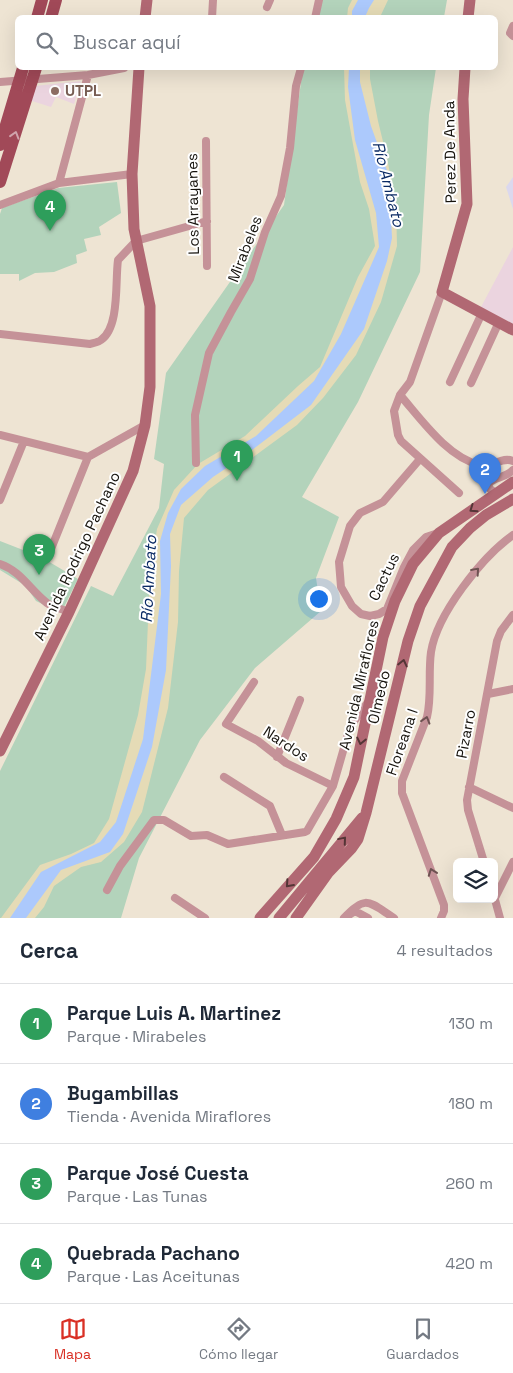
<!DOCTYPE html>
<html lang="es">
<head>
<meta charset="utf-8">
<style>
	body { margin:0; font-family:"Space Grotesk",sans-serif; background:#f2f2f3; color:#1f2937 }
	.controls { position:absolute; right:15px; bottom:15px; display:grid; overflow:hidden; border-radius:8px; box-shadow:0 5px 20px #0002 }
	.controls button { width:45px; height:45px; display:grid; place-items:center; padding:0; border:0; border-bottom:1px solid #e0e1e3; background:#fff; color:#1f2937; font:25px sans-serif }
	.you { position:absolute; left:318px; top:598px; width:18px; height:18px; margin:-12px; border:4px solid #fff; border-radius:50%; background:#1a73e8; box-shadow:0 0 0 8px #1a73e833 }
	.badge { display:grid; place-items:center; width:32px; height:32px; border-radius:50%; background:#d93025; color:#fff; font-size:16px; font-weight:700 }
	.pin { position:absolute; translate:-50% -41px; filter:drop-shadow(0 1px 2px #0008) }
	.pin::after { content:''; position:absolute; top:26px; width:18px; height:15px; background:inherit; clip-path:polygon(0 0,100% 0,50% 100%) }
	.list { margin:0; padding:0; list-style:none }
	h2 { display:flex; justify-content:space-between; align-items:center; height:65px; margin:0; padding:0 20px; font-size:21px }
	h2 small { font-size:16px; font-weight:400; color:#747a83 }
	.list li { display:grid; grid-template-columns:32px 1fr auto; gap:15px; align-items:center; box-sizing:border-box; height:80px; padding:0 20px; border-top:1px solid #e0e1e3 }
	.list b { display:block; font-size:19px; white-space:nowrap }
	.list p { margin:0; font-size:16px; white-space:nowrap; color:#747a83 }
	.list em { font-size:16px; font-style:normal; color:#747a83 }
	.icon { flex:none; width:28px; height:28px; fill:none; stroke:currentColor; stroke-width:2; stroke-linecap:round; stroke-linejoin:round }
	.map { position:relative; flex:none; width:513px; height:918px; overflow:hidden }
	.search { position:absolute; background:#fff; box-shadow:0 5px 20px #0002; left:15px; right:15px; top:15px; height:55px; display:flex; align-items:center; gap:12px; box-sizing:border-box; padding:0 18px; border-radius:8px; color:#747a83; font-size:19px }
	.sheet { height:385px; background:#fff }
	nav { display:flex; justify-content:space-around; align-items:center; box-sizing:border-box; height:70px; border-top:1px solid #e0e1e3; background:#fff; font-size:14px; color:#747a83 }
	nav a { display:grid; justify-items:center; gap:2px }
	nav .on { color:#d93025 }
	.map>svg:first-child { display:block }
	.commercial { fill:#dbd8ee }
	.education { fill:#ebd4df }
	.green { fill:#b3d3bb }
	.sand { fill:#e5dbb6 }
	.water { fill:#acc9fc }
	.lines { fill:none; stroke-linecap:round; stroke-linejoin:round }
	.street { stroke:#c59298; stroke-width:8 }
	.secondary { stroke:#b16873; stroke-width:11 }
	.primary { stroke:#a14958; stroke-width:12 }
	.oneway { stroke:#d0a4ac }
	.oneway2 { stroke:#543536 }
	.oneway3 { stroke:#6e5252 }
	.education-dot { fill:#8d6e63; stroke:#fff; stroke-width:2 }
	.labels { text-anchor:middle; stroke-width:4; stroke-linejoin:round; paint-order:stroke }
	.education-label { font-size:15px; font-weight:bold; fill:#785e54; stroke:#fff; text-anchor:start }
	.street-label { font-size:15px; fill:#16130d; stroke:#fff }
	.water-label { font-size:16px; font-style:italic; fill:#0a2a64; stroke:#fff }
</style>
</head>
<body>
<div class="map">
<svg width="513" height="918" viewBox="0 0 513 918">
	<rect width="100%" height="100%" fill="#eee4d3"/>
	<!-- commercial -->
	<path class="commercial" d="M513,177V209L506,187Z"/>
	<!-- education -->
	<path class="education" d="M81,81L74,104L56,97L51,107L29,100L35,86Z
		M513,247V324L481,307Z"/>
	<!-- green -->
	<path class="green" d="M321,0H447L444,17L316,18Z
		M303,68H436L429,115L420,272L358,402L302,497L339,517L316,578L321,611L255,668L200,740L139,858L121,918H0V771L91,586L113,596L159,508L164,464L154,459L166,373L284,205Z
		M117,182L121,213L99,227L101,235L84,239L87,251L76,255L77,263L54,272L35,273L19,281V274H0V214L2,208L58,188Z
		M0,541L41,557L78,579L61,613L36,601L26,586L0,570Z"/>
	<!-- sand -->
	<path class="sand" d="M352,0H388L380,17L347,18L348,8Z
		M344,68H370V79L378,121L387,158L396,204L397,246L381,302L356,355L323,398L297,425L208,490L184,518L179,571L178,622L168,708L142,812L124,842L101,862L81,867L54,886L44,907L35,918H1L40,865L71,854L94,843L109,819L138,715L146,669L150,574L157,529L174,490L198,464L245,436L298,386L320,367L358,277L375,246L369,209L360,182L352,139L345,100Z"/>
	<!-- water -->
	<path class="water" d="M358,0H374L369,8L365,17H352V11Z
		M349,68H360V82L371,126L389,176L392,238L387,261L364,329L311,405L243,457L213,477L181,505L170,534L171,566L166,670L152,747L123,834L110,852L61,870L26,918H10L41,872L100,842L116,822L143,739L161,594L160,541L168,513L181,489L205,466L256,436L314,381L341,334L379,247L376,213L355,140L348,87Z"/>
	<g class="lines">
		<!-- street -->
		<path class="street" d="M267,7L270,0
			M212,18L213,0
			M315,18L319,0
			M513,26L510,33L513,36
			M0,82L88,75L124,68
			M206,141L207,266
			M59,183L88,75
			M0,205L59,183L132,174
			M442,292L410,382L400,395L394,411L398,435L401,441L459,493
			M0,334L90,344C93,343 99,342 101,340C120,327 115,281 118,260L136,241L207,221
			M450,382L482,313
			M471,383L499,322
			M400,395C421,419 448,458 480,465C492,468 502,456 513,461
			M0,435L88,457L145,425
			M420,459L383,502L360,513L350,526L339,562L341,587L352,606L361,614L370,616L379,614L387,609L404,567L413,550L426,537L438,533
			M196,463L195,415L209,353L231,312L250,279L265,232L281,196L290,148L296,86L301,68
			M496,493L490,489L488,484C494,477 506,478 513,470
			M0,500L24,441
			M51,549L88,457
			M0,564C21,571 30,590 47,603C52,607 62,609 69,612
			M254,682L226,724L258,741L286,763L333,786
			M488,694L513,689
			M277,757L300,700
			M224,777L270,806L282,835
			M469,787L513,808
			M484,862L468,810L467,800L497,641L501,631L513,615
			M107,890L120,866L154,820H164L191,836L207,835L228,844L305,832L307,831L333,786L350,727L368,702
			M494,896L500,918
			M175,898L205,918
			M495,898L513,862
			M349,915L355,911L368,918
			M344,918C366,894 369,902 394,918
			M441,918L444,911V905L402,793V781L427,717C432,696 428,674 431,652C437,614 482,557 513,535"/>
		<!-- secondary -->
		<path class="secondary" d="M145,18L147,0
			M468,18L470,0
			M465,68L463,99L467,204L442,292L513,330
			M0,751L69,612L133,471L145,425L150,387V306L134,229L132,174L139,68
			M260,918L314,857L336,819L354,777L383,637L395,601L413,564L439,533L513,482
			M279,918L362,818
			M296,918L328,873L351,849L358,839L366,813L408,641L420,606L452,547L470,528L486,515L513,499"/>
		<!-- primary -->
		<path class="primary" d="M37,18L42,0
			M51,18L56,0
			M0,145L23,68
			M0,182L36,68"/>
	</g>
	<!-- one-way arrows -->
	<defs><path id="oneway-chevron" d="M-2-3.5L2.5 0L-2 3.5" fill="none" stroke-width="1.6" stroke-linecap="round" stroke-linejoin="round" transform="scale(1.25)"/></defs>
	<use class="oneway" href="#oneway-chevron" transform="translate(15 135) rotate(-73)"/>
	<g class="oneway2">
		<use href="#oneway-chevron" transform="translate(473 509) rotate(145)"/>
		<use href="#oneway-chevron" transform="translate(403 663) rotate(-77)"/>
		<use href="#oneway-chevron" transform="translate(361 741) rotate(102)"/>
		<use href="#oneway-chevron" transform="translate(343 840) rotate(-50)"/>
		<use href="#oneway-chevron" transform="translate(289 884) rotate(132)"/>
	</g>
	<g class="oneway3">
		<use href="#oneway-chevron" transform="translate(476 571) rotate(-49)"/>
		<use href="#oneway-chevron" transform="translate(426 720) rotate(-73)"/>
		<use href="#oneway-chevron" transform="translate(432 872) rotate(-110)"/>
	</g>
	<!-- markers -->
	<circle class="education-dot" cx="55" cy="91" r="5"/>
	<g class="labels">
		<!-- education labels -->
		<g class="education-label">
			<text x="65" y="96">UTPL</text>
		</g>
		<!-- street labels -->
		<g class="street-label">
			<text transform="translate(450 152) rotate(-91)" y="5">Perez De Anda</text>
			<text transform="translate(193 204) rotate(-91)" y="5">Los Arrayanes</text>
			<text transform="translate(245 249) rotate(-69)" y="5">Mirabeles</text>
			<text transform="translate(77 556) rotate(-65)" y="5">Avenida Rodrigo Pachano</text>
			<text transform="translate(384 577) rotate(-64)" y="5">Cactus</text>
			<text transform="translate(359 685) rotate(-77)" y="5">Avenida Miraflores</text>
			<text transform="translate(379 697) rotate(-77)" y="5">Olmedo</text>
			<text transform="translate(466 734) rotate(-79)" y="5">Pizarro</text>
			<text transform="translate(402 742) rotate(-71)" y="5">Floreana I</text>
			<text transform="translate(286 744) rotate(33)" y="5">Nardos</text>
		</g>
		<!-- water labels -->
		<g class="water-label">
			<text transform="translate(389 184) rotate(76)" y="6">Río Ambato</text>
			<text transform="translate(148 579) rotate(-87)" y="6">Río Ambato</text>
		</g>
	</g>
</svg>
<div class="controls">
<button><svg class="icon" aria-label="layers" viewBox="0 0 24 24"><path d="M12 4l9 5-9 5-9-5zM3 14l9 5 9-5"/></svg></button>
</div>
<div class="you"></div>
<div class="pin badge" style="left:237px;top:481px;background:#2e9e5b">1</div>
<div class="pin badge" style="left:485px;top:494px;background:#3f7fe0">2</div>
<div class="pin badge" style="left:39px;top:575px;background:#2e9e5b">3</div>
<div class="pin badge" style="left:50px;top:231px;background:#2e9e5b">4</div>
<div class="search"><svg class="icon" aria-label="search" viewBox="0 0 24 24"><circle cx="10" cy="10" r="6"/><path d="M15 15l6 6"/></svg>Buscar aquí</div>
</div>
<section class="sheet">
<h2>Cerca<small>4 resultados</small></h2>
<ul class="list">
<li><span class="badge" style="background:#2e9e5b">1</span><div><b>Parque Luis A. Martinez</b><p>Parque · Mirabeles</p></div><em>130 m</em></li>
<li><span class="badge" style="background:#3f7fe0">2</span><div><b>Bugambillas</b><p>Tienda · Avenida Miraflores</p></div><em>180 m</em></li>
<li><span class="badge" style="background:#2e9e5b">3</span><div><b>Parque José Cuesta</b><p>Parque · Las Tunas</p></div><em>260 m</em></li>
<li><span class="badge" style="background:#2e9e5b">4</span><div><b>Quebrada Pachano</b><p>Parque · Las Aceitunas</p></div><em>420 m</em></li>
</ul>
</section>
<nav>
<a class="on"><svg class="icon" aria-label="map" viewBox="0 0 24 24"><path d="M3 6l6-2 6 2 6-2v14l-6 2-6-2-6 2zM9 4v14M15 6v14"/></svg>Mapa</a>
<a><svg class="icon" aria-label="directions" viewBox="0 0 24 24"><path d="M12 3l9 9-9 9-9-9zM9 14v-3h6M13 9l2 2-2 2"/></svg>Cómo llegar</a>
<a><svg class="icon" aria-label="saved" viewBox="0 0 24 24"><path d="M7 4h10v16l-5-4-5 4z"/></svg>Guardados</a>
</nav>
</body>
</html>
